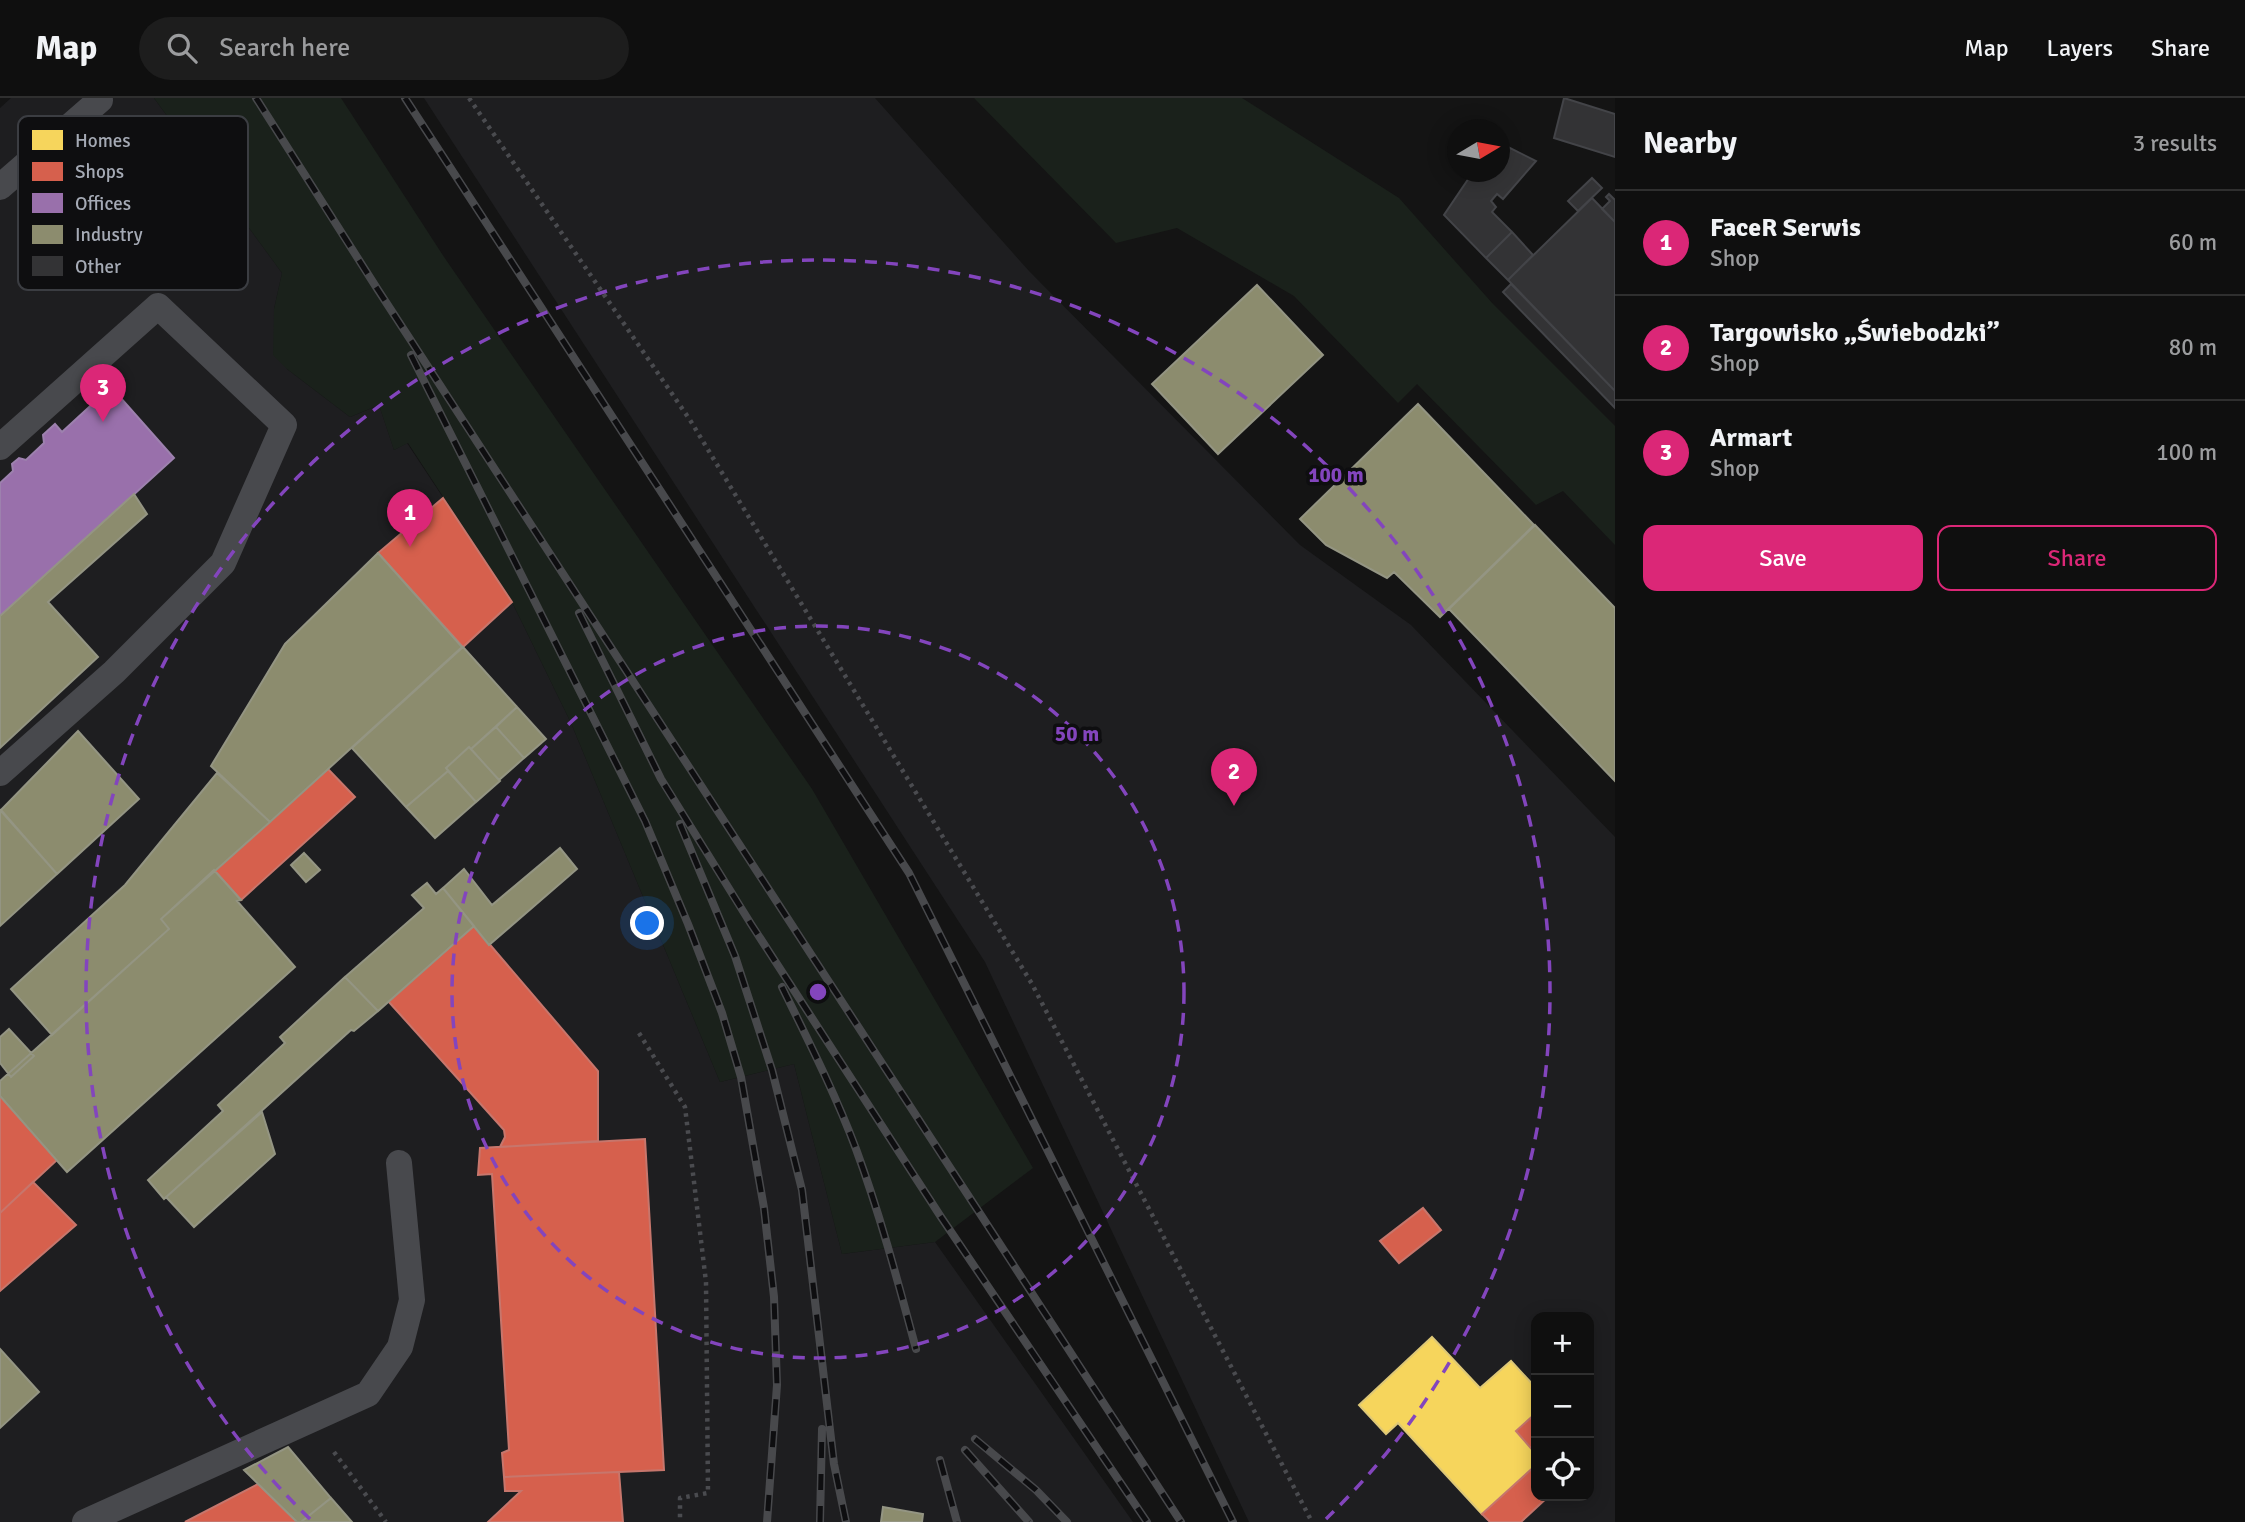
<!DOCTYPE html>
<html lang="en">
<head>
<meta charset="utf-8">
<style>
	body { margin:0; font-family:Signika,sans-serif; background:#1d1d1d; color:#f1f3f6 }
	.controls { position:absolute; right:21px; bottom:21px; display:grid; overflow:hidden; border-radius:14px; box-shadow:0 4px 18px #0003 }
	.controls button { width:63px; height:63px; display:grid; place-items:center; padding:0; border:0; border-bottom:2px solid #2f2f2f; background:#0f0f0f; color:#f1f3f6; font:35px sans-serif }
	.compass { position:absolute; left:1447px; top:21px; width:63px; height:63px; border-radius:50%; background:#0f0f0f; box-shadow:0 4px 18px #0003; rotate:80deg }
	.you { position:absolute; left:648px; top:826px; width:24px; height:24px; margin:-18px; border:5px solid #fff; border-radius:50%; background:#1a73e8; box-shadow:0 0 0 10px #1a73e833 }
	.badge { display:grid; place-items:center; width:46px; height:46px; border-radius:50%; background:#db2777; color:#fff; font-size:23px; font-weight:700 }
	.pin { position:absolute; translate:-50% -58px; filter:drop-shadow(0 2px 4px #0008) }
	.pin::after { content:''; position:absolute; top:37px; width:24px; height:21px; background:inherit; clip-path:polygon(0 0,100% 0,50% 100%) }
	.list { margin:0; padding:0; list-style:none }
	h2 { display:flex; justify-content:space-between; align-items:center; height:91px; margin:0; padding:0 28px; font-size:30px }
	h2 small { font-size:23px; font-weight:400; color:#9b9c9e }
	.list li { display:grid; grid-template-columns:46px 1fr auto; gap:21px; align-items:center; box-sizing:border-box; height:105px; padding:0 28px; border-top:2px solid #2f2f2f }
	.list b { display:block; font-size:26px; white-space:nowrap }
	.list p { margin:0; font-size:23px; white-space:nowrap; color:#9b9c9e }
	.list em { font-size:23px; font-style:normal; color:#9b9c9e }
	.actions { display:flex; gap:14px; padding:21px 28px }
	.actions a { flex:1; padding:16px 0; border:2px solid #db2777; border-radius:14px; text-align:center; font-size:24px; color:#db2777 }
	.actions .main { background:#db2777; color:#fff }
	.icon { flex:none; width:38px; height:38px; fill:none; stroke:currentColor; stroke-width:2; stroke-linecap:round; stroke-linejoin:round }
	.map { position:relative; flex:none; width:1615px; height:1424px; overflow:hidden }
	header { display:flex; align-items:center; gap:42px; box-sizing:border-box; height:98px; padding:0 35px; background:#0f0f0f; border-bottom:2px solid #2f2f2f }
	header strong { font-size:33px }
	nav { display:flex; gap:38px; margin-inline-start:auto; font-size:24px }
	.search { width:490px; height:63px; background:#1d1d1d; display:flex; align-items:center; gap:18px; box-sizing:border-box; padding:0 24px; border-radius:38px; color:#9b9c9e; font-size:26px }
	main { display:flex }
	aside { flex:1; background:#0f0f0f }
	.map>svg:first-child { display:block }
	.built { fill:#1e1e20; fill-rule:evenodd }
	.green { fill:#1a211b }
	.homes { fill:#f6d55c; stroke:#dec877; stroke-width:2 }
	.shops { fill:#d6604d; stroke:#c7766c; stroke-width:2 }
	.offices { fill:#9970ab; stroke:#9d81ae; stroke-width:2 }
	.industry { fill:#8c8c6e; stroke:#949583; stroke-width:2 }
	.building { fill:#333335; stroke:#434448; stroke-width:2 }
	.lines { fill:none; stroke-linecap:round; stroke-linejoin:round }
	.path { stroke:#4a4b4f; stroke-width:4.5; stroke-dasharray:3.5 5; stroke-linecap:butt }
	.lane { stroke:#48494d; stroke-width:26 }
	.rail-casing { stroke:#48494c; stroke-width:8 }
	.rail { stroke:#0e0e10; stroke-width:5; stroke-dasharray:16; stroke-linecap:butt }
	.ring { fill:none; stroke:#8345bd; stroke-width:3.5; stroke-dasharray:12 9 }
	.key { fill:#0e0e10; stroke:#3b3d42; stroke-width:2 }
	.key-label { font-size:19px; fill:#a5aab5 }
	.centre { fill:#8345bd; stroke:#0e0e10; stroke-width:3.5 }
	.ring-label { font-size:21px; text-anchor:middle; font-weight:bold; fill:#8345bd; stroke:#0e0e10; stroke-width:7; stroke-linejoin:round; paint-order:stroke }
</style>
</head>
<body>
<header>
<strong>Map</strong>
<div class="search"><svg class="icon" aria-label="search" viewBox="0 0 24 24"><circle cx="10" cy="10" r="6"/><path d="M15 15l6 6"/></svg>Search here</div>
<nav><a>Map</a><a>Layers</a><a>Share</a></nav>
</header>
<main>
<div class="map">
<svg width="1615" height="1424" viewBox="0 0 1615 1424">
	<rect width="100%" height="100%" fill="#141414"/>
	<!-- built -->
	<path class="built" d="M11,0H154L282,175L274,211L287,271L350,319L379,307L394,352L407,345L512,504L571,625L720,984L794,966L842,1156L935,1144L1133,1424H0V10Z
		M424,0H875L1029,173L1300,447L1411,527L1615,739V1424H1249L985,864ZM1536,1219H1589V1398H1536Z"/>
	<!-- green -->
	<path class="green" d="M154,0H341L444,159L812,691L1033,1070L935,1144L842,1156L794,966L720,984L571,625L512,504L408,345L394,352L379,307L350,319L287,271L273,257L274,211L282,175Z
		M974,0H1242L1399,100L1493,206L1615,328V447L1563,393L1536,407L1417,286L1398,305L1294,198L1177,130L1116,145Z"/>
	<!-- homes -->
	<path class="homes" d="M1432,1239L1480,1290L1511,1263L1536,1290V1315L1516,1333L1536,1356V1367L1482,1416L1398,1325L1386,1336L1359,1307Z"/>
	<!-- shops -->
	<path class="shops" d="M443,400L512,504L463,549L378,455Z
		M328,671L355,699L241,802L214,772Z
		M474,828L598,973V1043L500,1049L505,1039L504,1032L388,903Z
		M0,998L57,1062L0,1115Z
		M645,1041L664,1372L504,1379L502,1355L509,1352L492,1076L478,1077L480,1050Z
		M33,1084L76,1127L0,1193V1115Z
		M1423,1110L1441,1132L1399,1165L1380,1143Z
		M1536,1315V1356L1516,1333Z
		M1536,1367V1398H1549L1521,1424H1490L1482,1416Z
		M619,1374L623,1424H488L521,1393H505L504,1379Z
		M258,1386L297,1424H185Z"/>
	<!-- offices -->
	<path class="offices" d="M111,289L174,360L0,518V385L13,373L12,366L19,360L26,362L44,345L43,337L55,326L62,334Z"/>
	<!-- industry -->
	<path class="industry" d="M1257,187L1323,257L1218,356L1152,286Z
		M1418,306L1534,427L1440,519L1394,474L1387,480L1326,447L1300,421Z
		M134,396L147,416L48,504L98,559L0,650V518Z
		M1535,427L1615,510V683L1449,511Z
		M378,455L462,549L270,724L211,668L285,546Z
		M463,549L517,609L471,651L469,649L446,670L448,673L406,709L352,650Z
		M517,609L546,641L524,660L496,629Z
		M496,629L524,660L499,682L471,651Z
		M78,633L139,701L57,776L1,712Z
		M469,649L500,683L476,704L446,670Z
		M448,673L476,704L435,740L406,709Z
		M217,675L270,724L161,821L169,831L52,937L11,891L125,787Z
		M0,712L57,776L0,828Z
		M560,750L577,771L489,847L443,790L464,771L492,807Z
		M304,755L320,772L306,784L291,767Z
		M214,772L241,802L237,803L295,869L67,1074L0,998V983L169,831L161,821Z
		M427,785L436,796L443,790L474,828L378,913L345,879L424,810L412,797Z
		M345,879L378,913L354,933L351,932L164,1101L148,1082L223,1013L218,1007L285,945L280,939Z
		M9,931L34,958L11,979L0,965V939Z
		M262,1014L275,1056L194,1129L166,1099Z
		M0,1251L39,1294L0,1330Z
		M288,1349L331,1400L301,1424H297L244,1372Z
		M331,1400L352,1424H301Z
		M883,1409L923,1416L922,1424H881Z"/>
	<!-- building -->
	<path class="building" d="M1564,0L1615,16V59L1554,40Z
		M1500,45L1536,63L1503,101L1497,96L1491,103L1496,109L1492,114L1512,134L1486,160L1444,117L1473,74H1500Z
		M1592,80L1602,90L1578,113L1568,103Z
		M1609,96L1615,102V124L1602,111L1610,103L1606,99Z
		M1592,100L1615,124V293L1508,182Z
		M1512,134L1533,157L1508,182L1486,160Z
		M1511,186L1615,293V310L1503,194Z"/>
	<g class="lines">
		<!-- path -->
		<path class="path" d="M469,0L690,322L1032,886L1312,1424
			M639,935L685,1009L706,1184L708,1395L680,1400V1424
			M334,1354L386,1424"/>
		<!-- lane -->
		<path class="lane" d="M0,89L100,2
			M0,349L158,208L284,327L223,465L114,574L0,675
			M85,1424L368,1296L400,1249L412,1202L399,1065"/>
		<defs>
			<path id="rail" d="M256,0L378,192L1181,1424
				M405,0L909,775L1233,1424
				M411,257L645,723L688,826L722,915L741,979L764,1110L774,1199L777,1287L767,1424
				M579,515L661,681L751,826L941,1119L1147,1424
				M680,726L735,858L772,972L802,1092L834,1366L846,1424
				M782,889C808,942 835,995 856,1051C880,1116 898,1184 916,1251
				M975,1341L1036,1392L1067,1424
				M965,1352L1029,1424
				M940,1362L957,1424
				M820,1424L822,1331"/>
		</defs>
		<!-- rail casing -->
		<use href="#rail" class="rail-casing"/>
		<!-- rail -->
		<use href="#rail" class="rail"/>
	</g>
	<!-- distance rings -->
	<g class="ring">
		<circle cx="818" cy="894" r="366"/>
		<path d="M310 1421A732 732 0 1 1 1326 1421"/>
	</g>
	<!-- legend -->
	<rect x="18" y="18" width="230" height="174" rx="10" class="key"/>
	<rect x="32" y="32" width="31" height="20" fill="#f6d55c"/>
	<rect x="32" y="64" width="31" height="19" fill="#d6604d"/>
	<rect x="32" y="95" width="31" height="20" fill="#9970ab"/>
	<rect x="32" y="127" width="31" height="19" fill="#8c8c6e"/>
	<rect x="32" y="158" width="31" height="20" fill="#333335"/>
	<g class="key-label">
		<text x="75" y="49">Homes</text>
		<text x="75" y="80">Shops</text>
		<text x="75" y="112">Offices</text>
		<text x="75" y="143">Industry</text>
		<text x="75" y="175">Other</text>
	</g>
	<circle cx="818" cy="894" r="10" class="centre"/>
	<g class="ring-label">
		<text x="1336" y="384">100 m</text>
		<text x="1077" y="643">50 m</text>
	</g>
</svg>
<div class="controls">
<button>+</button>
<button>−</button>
<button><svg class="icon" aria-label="locate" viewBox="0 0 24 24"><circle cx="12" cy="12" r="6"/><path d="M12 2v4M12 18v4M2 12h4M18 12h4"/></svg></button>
</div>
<svg class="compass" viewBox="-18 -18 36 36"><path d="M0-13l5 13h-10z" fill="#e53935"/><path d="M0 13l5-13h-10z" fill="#9b9c9e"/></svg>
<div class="you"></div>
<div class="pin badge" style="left:410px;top:449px">1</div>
<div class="pin badge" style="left:1234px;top:708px">2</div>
<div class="pin badge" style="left:103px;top:324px">3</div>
</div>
<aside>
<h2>Nearby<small>3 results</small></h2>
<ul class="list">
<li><span class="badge">1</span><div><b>FaceR Serwis</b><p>Shop</p></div><em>60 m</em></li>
<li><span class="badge">2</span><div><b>Targowisko „Świebodzki”</b><p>Shop</p></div><em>80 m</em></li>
<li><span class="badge">3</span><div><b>Armart</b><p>Shop</p></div><em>100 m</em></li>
</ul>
<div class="actions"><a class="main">Save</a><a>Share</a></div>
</aside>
</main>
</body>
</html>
